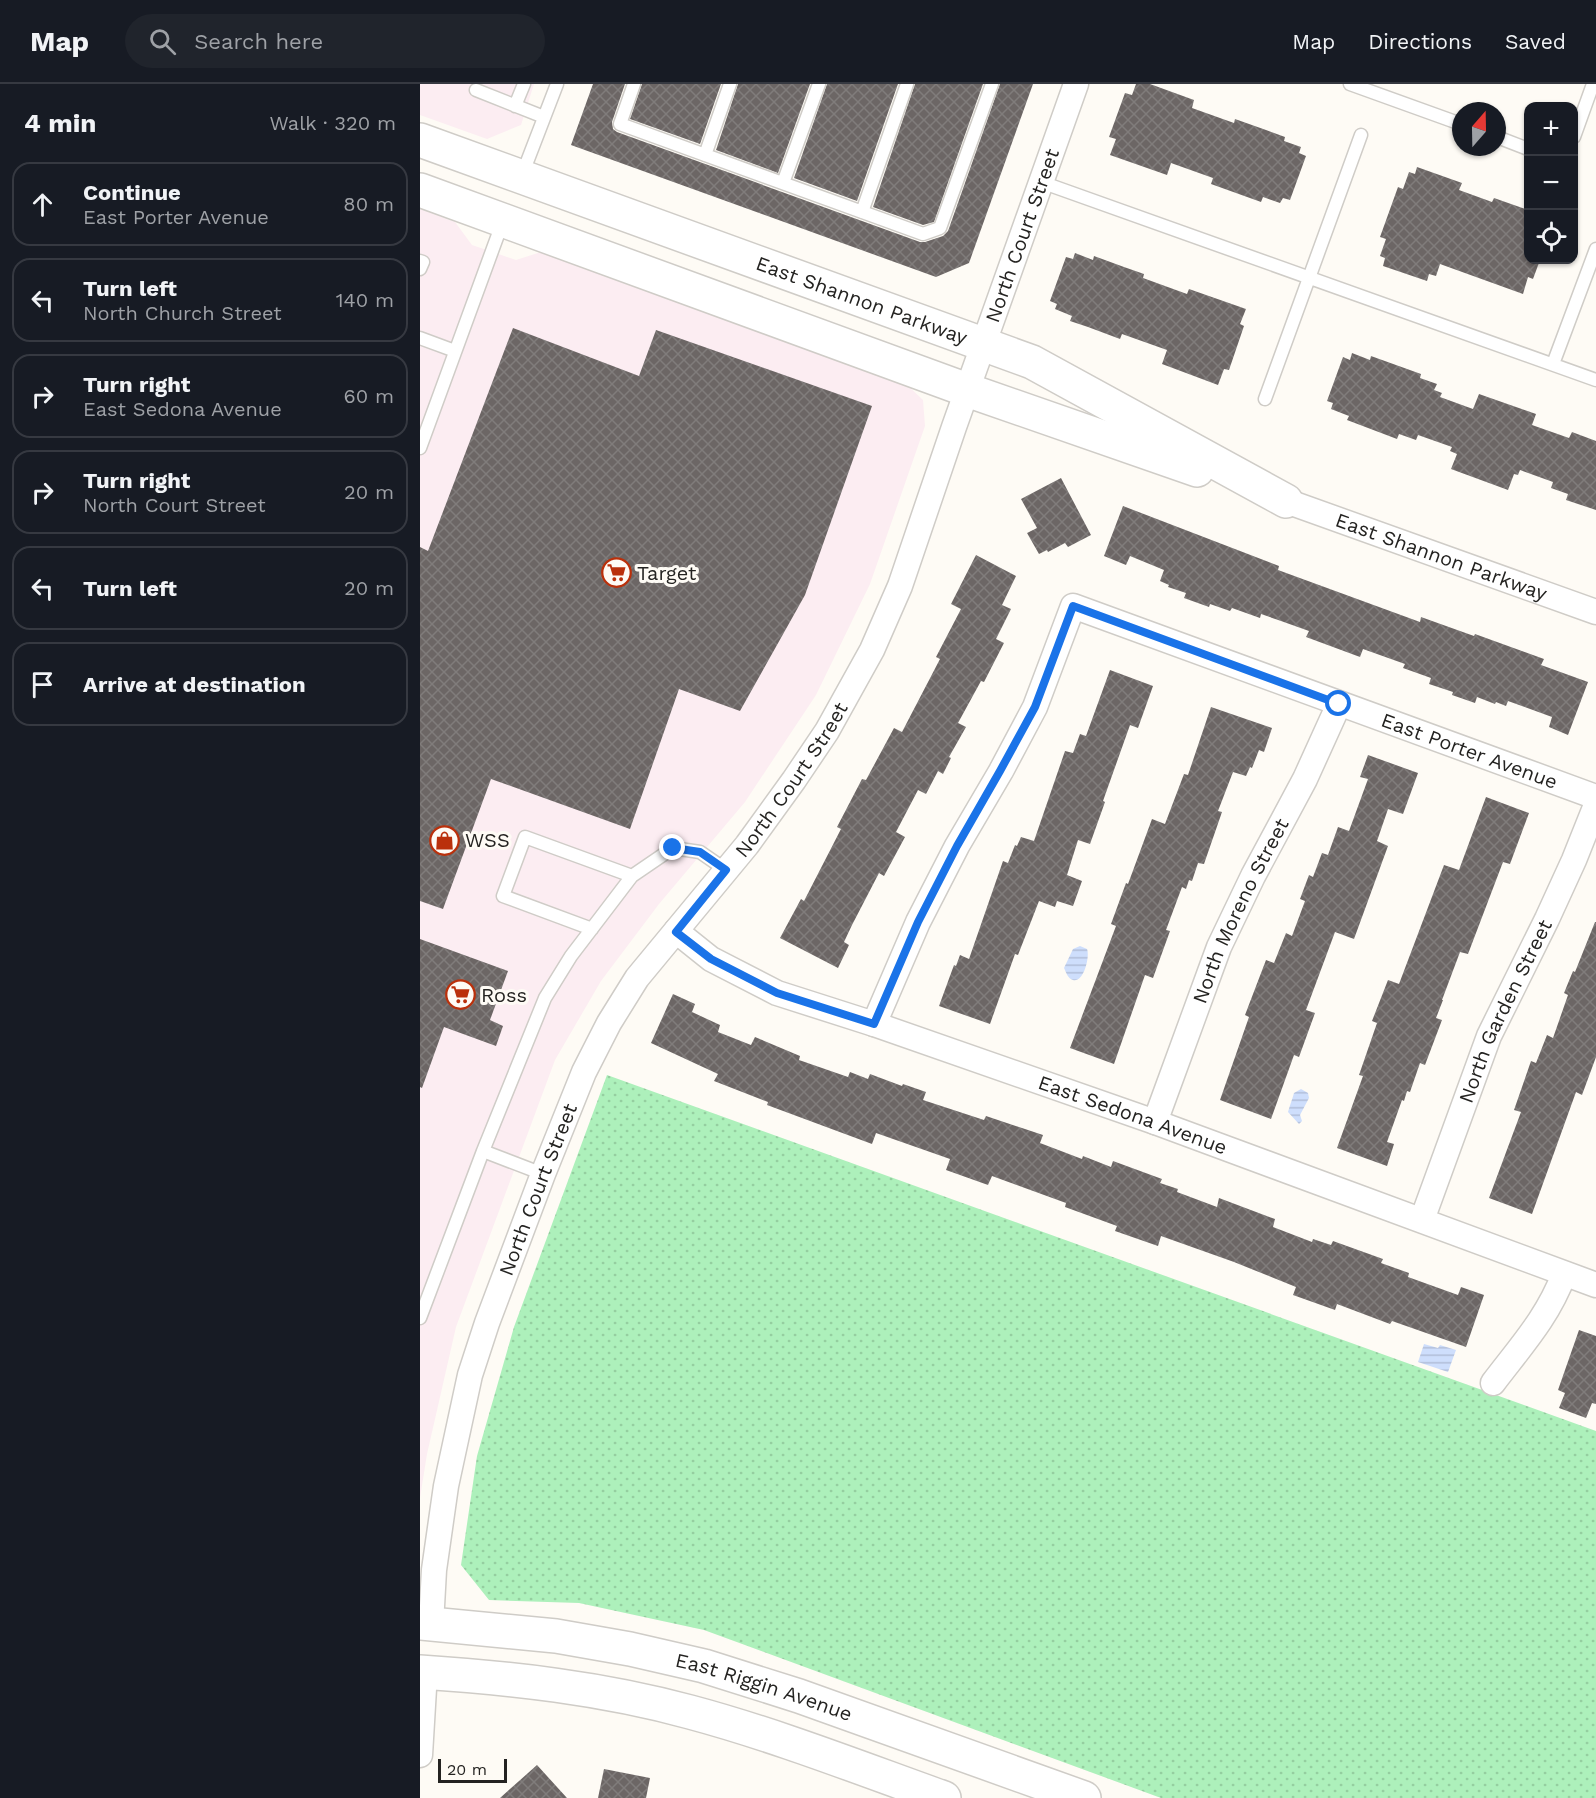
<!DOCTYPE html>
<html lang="en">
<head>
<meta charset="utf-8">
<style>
	body { margin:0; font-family:"Work Sans",sans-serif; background:#20242c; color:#f1f3f6 }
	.controls { position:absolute; right:18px; top:18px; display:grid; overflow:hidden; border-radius:12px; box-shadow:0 2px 4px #0004 }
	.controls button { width:54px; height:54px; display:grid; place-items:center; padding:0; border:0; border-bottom:2px solid #363941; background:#171b24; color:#f1f3f6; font:30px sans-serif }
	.compass { position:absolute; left:1032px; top:18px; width:54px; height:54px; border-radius:50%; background:#171b24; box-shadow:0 2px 4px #0004; rotate:20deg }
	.scale { position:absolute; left:18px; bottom:15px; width:69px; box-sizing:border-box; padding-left:6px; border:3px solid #242321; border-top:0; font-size:16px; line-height:21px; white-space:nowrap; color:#242321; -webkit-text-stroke:4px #fefbf5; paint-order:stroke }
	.stop { position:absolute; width:18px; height:18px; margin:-14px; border:4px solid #1a73e8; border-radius:50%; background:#fff }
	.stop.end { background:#1a73e8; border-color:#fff; box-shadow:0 2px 6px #0008 }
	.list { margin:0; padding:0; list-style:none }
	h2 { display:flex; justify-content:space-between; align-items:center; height:78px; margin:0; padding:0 24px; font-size:26px }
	h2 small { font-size:20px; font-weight:400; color:#9ea1a6 }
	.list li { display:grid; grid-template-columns:39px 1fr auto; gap:18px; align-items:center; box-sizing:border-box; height:84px; margin:0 12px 12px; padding:0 12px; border:2px solid #363941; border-radius:18px }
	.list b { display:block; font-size:22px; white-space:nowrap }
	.list p { margin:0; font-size:20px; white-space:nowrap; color:#9ea1a6 }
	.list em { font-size:20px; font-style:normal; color:#9ea1a6 }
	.icon { flex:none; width:33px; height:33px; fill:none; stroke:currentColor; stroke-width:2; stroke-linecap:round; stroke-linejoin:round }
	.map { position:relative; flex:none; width:1176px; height:1714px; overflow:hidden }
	header { display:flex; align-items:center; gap:36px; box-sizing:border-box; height:84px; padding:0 30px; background:#171b24; border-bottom:2px solid #363941 }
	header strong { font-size:28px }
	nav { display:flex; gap:33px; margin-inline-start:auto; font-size:21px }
	.search { width:420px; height:54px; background:#20242c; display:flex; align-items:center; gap:15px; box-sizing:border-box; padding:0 21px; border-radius:33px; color:#9ea1a6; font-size:22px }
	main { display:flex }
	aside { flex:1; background:#171b24 }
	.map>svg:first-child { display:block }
	.commercial { fill:#fcedf2 }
	.grass { fill:url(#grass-dots) }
	.water { fill:url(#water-rules) }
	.building { fill:url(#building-cross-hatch) }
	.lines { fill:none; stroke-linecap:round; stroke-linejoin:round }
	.lane-casing { stroke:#cfccc7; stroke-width:15 }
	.street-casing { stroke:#cfccc7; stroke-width:27 }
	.secondary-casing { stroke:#cfccc7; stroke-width:36 }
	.lane { stroke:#fff; stroke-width:12 }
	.street { stroke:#fff; stroke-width:24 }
	.secondary { stroke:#fff; stroke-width:33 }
	.route { stroke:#1a73e8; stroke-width:8 }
	.labels { text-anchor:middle; stroke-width:6; stroke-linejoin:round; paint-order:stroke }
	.street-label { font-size:20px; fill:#242321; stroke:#fefbf5 }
	.poi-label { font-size:20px; fill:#242321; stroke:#fefbf5; text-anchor:start }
</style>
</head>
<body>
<header>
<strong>Map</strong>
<div class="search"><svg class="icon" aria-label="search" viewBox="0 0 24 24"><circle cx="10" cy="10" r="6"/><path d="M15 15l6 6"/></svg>Search here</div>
<nav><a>Map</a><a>Directions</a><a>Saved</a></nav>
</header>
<main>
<aside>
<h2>4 min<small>Walk · 320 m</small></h2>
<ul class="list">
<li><svg class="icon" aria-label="ahead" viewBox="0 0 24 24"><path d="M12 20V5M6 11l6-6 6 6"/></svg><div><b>Continue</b><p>East Porter Avenue</p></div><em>80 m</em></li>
<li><svg class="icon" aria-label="left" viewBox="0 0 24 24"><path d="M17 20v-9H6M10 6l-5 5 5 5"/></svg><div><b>Turn left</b><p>North Church Street</p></div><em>140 m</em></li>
<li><svg class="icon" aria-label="right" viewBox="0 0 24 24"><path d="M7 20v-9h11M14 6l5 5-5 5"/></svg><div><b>Turn right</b><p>East Sedona Avenue</p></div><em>60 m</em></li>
<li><svg class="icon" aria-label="right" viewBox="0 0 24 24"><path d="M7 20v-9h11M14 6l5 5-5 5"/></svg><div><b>Turn right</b><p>North Court Street</p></div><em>20 m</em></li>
<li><svg class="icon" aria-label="left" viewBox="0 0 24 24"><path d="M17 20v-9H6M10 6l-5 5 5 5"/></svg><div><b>Turn left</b></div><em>20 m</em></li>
<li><svg class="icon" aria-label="arrive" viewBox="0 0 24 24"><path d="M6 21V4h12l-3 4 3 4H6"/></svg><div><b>Arrive at destination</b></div></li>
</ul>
</aside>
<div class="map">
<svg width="1176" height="1714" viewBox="0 0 1176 1714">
	<defs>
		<pattern id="grass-dots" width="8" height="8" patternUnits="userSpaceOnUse" patternTransform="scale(1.5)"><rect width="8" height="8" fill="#adf0bb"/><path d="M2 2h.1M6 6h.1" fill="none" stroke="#95cea0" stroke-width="1.8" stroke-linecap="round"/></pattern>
		<pattern id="water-rules" width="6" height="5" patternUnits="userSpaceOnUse" patternTransform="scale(1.5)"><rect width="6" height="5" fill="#cedefc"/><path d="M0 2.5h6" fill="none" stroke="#b1bed8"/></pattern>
		<pattern id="building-cross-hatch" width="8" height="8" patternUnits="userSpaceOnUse" patternTransform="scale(1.5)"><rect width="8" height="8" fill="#6c6665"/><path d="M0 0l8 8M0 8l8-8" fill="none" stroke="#807c7b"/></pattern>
	</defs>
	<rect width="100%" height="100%" fill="#fefbf5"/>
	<!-- commercial -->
	<path class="commercial" d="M0,0H114L101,41L67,55L0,31Z
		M0,125L35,138L52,161L96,176L121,168L483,297L503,316L505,342L450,500L396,611L325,718L239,820L181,897L135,976L36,1243L7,1370L0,1414Z"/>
	<!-- grass -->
	<path class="grass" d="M187,991L1176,1347V1714H741L284,1546L159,1519L69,1516L41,1481L57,1372L94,1243Z"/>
	<!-- water -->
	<path class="water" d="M660,862L667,865C670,872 664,899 653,896C648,895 646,888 644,884L653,865Z
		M881,1005L888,1009L889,1014L880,1031L882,1037L879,1040L868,1028C870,1021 872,1016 874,1009Z
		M1004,1260L1018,1264L1020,1261L1036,1266L1028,1288L998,1278Z"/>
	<!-- building -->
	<path class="building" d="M173,0H205L192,38L193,45L197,48L500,158H505L523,152L528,147L580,0H613L549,179L516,193L151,61Z
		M222,0H301L280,60L210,35Z
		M318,0H390L358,89L296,66Z
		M407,0H478L437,117L374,94Z
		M495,0H563L514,138L503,141L453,123Z
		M716,0H730L774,16L772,24L814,39L815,35L846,46L865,53L864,57L881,63L879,69L886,72L870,116L863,114L860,119L843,113L841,118L791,100L793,94L751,79L747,91L690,71L696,55L689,53L705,9L712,11Z
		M997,83L1042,99L1039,106L1072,118L1074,114L1108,126V176H1120L1113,195L1108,193L1103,210L1020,180L1016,192L1009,190L1007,197L963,182L965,174L960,172L966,155L960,153L978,103L983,105L989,88L995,90Z
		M655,169L673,176L674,172L704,183L724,190L723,194L767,210L769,205L826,225L820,240L824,242L809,286L804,285L798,301L742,280L747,266L702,250L700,255L668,243L650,237L652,232L635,225L637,220L630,217L646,173L653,175Z
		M93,244L219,292L236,246L452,322L385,511L320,627L259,605L210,745L71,695L23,825L0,817V463L8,467Z
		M932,269L950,276L951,272L1001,290L1000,294L1017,300L1014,306L1022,309L1020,313L1053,325L1059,310L1116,330L1112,341L1149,354L1152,348L1176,357V426L1146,416L1148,410L1131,404L1133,398L1100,386L1098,391L1094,390L1088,406L1031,385L1037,370L1030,367L1032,363L998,351L996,356L979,350L977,355L927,336L929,332L911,325L913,319L907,317L923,273L930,276Z
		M641,394L671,451L648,463L645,459L628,468L627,466L619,470L607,449L617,444L601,415Z
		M703,422L859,482L858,486L1000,538L1001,533L1054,552L1055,550L1124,575L1121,581L1168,598L1148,651L1129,643L1132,633L1088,617L1086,622L1076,618L1075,620L1057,613L1055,619L1032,611L1033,608L1009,600L1011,594L983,584L985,580L943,565L940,573L886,553L889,547L861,537L841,530L840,534L812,524L810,527L790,520L789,523L764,514L766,509L748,503L749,501L740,497L744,486L710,472L706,481L684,472Z
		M556,471L596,492L582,521L591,525L576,555L584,559L564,598L561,597L538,639L546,643L529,673L531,674L523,690L518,687L506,710L498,706L476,748L485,753L464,792L459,789L432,841L424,858L429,861L418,884L360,854L381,815L384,817L421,745L417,743L442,695L446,696L474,644L482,648L520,575L516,573L541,525L531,520Z
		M690,586L733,602L718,644L710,641L683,717L685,718L670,760L658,756L647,791L662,797L653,822L637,817L635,823L619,817L598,871L595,870L570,940L519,922L534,881L536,882L540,871L549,875L583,777L588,779L595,761L597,762L601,753L614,757L645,667L653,669L660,650L666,652Z
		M791,623L852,644L844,668L839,666L832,684L830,683L826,692L813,688L798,727L802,728L784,780L778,779L772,797L769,796L766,805L762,803L746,846L750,847L733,894L725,891L694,980L650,964L696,842L691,840L706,799L708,800L732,735L745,740L764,690L768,691Z
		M948,671L998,689L983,730L968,725L957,757L968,762L934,855L915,848L886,926L895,929L879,973L874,971L851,1035L800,1016L829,933L825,931L846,876L854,879L866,849L872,852L885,817L880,815L889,791L893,793L902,769L908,771L918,743L929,747L948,695L940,693Z
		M1066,713L1109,729L1090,780L1083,778L1048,870L1040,868L1022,916H1023L1016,934L1022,936L1005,981L1000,979L990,1008L987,1007L984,1017L982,1016L967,1058L974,1060L967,1082L917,1064L943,992L939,991L957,939L952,937L968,896L979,900L1024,781L1039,786Z
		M1175,838H1176V973L1162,1011L1156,1008L1112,1130L1069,1114L1101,1028L1094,1026L1111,977L1116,979L1127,951L1133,954L1148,911L1144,909L1153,887L1155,888Z
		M0,855L88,887L70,936L83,942L76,962L24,943L2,1004L0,1003Z
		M253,910L275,920L272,928L300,941L298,948L331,961L335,953L380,972L379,976L428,993L430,988L448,995L450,990L482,1002L483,1000L506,1008L503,1016L564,1036L566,1032L623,1051L620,1059L662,1075L663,1072L691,1083L693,1077L742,1095L740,1099L758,1105L757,1108L797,1123L799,1114L855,1135L853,1143L892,1158L893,1155L911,1161L913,1157L963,1175L961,1179L989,1189L988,1193L1038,1211L1041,1203L1064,1211L1046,1263L972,1237L970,1240L917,1220L915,1226L873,1211L876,1203L814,1178L741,1152L738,1162L695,1147L697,1142L645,1123L646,1119L572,1092L568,1101L526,1086L530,1075L456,1049L452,1060L347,1021L348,1018L294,997L298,990L231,959Z
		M1159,1246L1176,1252V1320L1172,1319L1166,1334L1139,1324L1145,1309L1138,1306Z
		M117,1681L147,1714H80Z
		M184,1685L230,1694L226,1714H178Z"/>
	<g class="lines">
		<defs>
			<path id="lane" d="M214,0L200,40L503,150L520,144L572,0
				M930,0L1041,40
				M56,6L124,33
				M95,22L104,0
				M1077,53L1108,65
				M1154,53L1173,0
				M285,71L310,0
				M102,91L137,0
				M621,98L1176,296
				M363,99L399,0
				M442,128L487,0
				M0,177L3,178L0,185
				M0,254L35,267
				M1133,280L1176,165
				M845,315L941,51
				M0,364L83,137
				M172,845L83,812L105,753L212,792
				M63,1067L123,1090
				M0,1234L63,1067L125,914L151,872L212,792L253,764L280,768L306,786"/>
			<g id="street">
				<path id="s1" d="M866,417L1176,528"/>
				<path id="s2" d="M256,847L291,875L357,909L454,940L735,1038L1176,1201"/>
				<path id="s3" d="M454,940L498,838L537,762L581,687L615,623L653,522L1176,713"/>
				<path id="s4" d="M735,1038L799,863L833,792L885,695L919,620"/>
				<path id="s5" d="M1002,1136L1069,952L1127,835L1154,776L1176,721"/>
				<path d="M1073,1299C1101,1262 1128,1233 1144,1190"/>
				<path id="s6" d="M11,1540L14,1486L26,1402L50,1291L67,1239L123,1090L164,988L189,939L217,894L327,761L374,696L407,647L452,566L480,502L534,343L656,0"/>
				<path d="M0,1671L5,1588"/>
			</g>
			<g id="secondary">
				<path id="s7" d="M0,56L612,278L866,417"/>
				<path d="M0,106L547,306L777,386"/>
				<path id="s8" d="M0,1539L136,1552L210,1565L284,1582L379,1612L664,1714"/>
				<path d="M0,1588C91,1594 182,1604 270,1628C356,1651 440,1684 524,1714"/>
			</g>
		</defs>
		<!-- lane casing -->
		<use href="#lane" class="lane-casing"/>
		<!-- street casing -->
		<use href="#street" class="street-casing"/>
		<!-- secondary casing -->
		<use href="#secondary" class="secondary-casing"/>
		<!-- lane -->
		<use href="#lane" class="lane"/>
		<!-- street -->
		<use href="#street" class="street"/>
		<!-- secondary -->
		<use href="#secondary" class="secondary"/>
	</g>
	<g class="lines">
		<!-- route -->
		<path class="route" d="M253,764L280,768L306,786L256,848L291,875L357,909L454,940L498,838L537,762L580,687L615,623L653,522L919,620"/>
	</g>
	<!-- icons -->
	<defs>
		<symbol id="supermarket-ring" viewBox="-11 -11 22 22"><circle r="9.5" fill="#fefbf5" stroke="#ba300b" stroke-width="1.5"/><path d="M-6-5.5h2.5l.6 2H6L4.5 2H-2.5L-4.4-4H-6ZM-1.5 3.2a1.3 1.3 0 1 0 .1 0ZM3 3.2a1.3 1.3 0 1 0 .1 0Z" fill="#ba300b"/></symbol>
		<symbol id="shop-ring" viewBox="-11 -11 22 22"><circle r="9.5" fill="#fefbf5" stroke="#ba300b" stroke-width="1.5"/><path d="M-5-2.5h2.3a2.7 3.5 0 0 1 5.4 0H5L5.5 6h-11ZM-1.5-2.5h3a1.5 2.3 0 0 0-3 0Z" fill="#ba300b"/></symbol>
	</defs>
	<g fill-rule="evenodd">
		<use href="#supermarket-ring" x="180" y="472" width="33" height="33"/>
		<use href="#shop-ring" x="8" y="740" width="33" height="33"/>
		<use href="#supermarket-ring" x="24" y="894" width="33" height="33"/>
	</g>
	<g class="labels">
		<!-- street labels -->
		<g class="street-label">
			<text dy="7" stroke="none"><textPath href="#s6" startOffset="1530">North Court Street</textPath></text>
			<text dy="7" stroke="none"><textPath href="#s7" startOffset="470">East Shannon Parkway</textPath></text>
			<text dy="7" stroke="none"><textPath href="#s1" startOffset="165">East Shannon Parkway</textPath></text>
			<text dy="7" stroke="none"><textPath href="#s3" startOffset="886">East Porter Avenue</textPath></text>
			<text dy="7" stroke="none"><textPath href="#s6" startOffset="936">North Court Street</textPath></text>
			<text dy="7" stroke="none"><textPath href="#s4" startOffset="228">North Moreno Street</textPath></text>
			<text dy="7" stroke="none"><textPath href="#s5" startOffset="225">North Garden Street</textPath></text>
			<text dy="7" stroke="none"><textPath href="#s2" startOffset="495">East Sedona Avenue</textPath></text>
			<text dy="7" stroke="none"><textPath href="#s6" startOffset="450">North Court Street</textPath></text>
			<text dy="7" stroke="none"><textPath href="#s8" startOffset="351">East Riggin Avenue</textPath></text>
		</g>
		<!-- poi labels -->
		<g class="poi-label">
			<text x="217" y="496">Target</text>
			<text x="45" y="763">WSS</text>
			<text x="61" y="918">Ross</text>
		</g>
	</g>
</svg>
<div class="controls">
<button>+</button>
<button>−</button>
<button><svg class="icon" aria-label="locate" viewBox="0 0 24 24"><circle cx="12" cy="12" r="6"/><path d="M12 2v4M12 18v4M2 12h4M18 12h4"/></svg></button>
</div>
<svg class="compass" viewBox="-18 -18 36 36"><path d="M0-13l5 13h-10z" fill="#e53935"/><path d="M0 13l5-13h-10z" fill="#9ea1a6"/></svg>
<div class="scale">20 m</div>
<div class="stop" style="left:919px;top:620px"></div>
<div class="stop end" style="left:253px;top:764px"></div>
</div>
</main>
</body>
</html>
